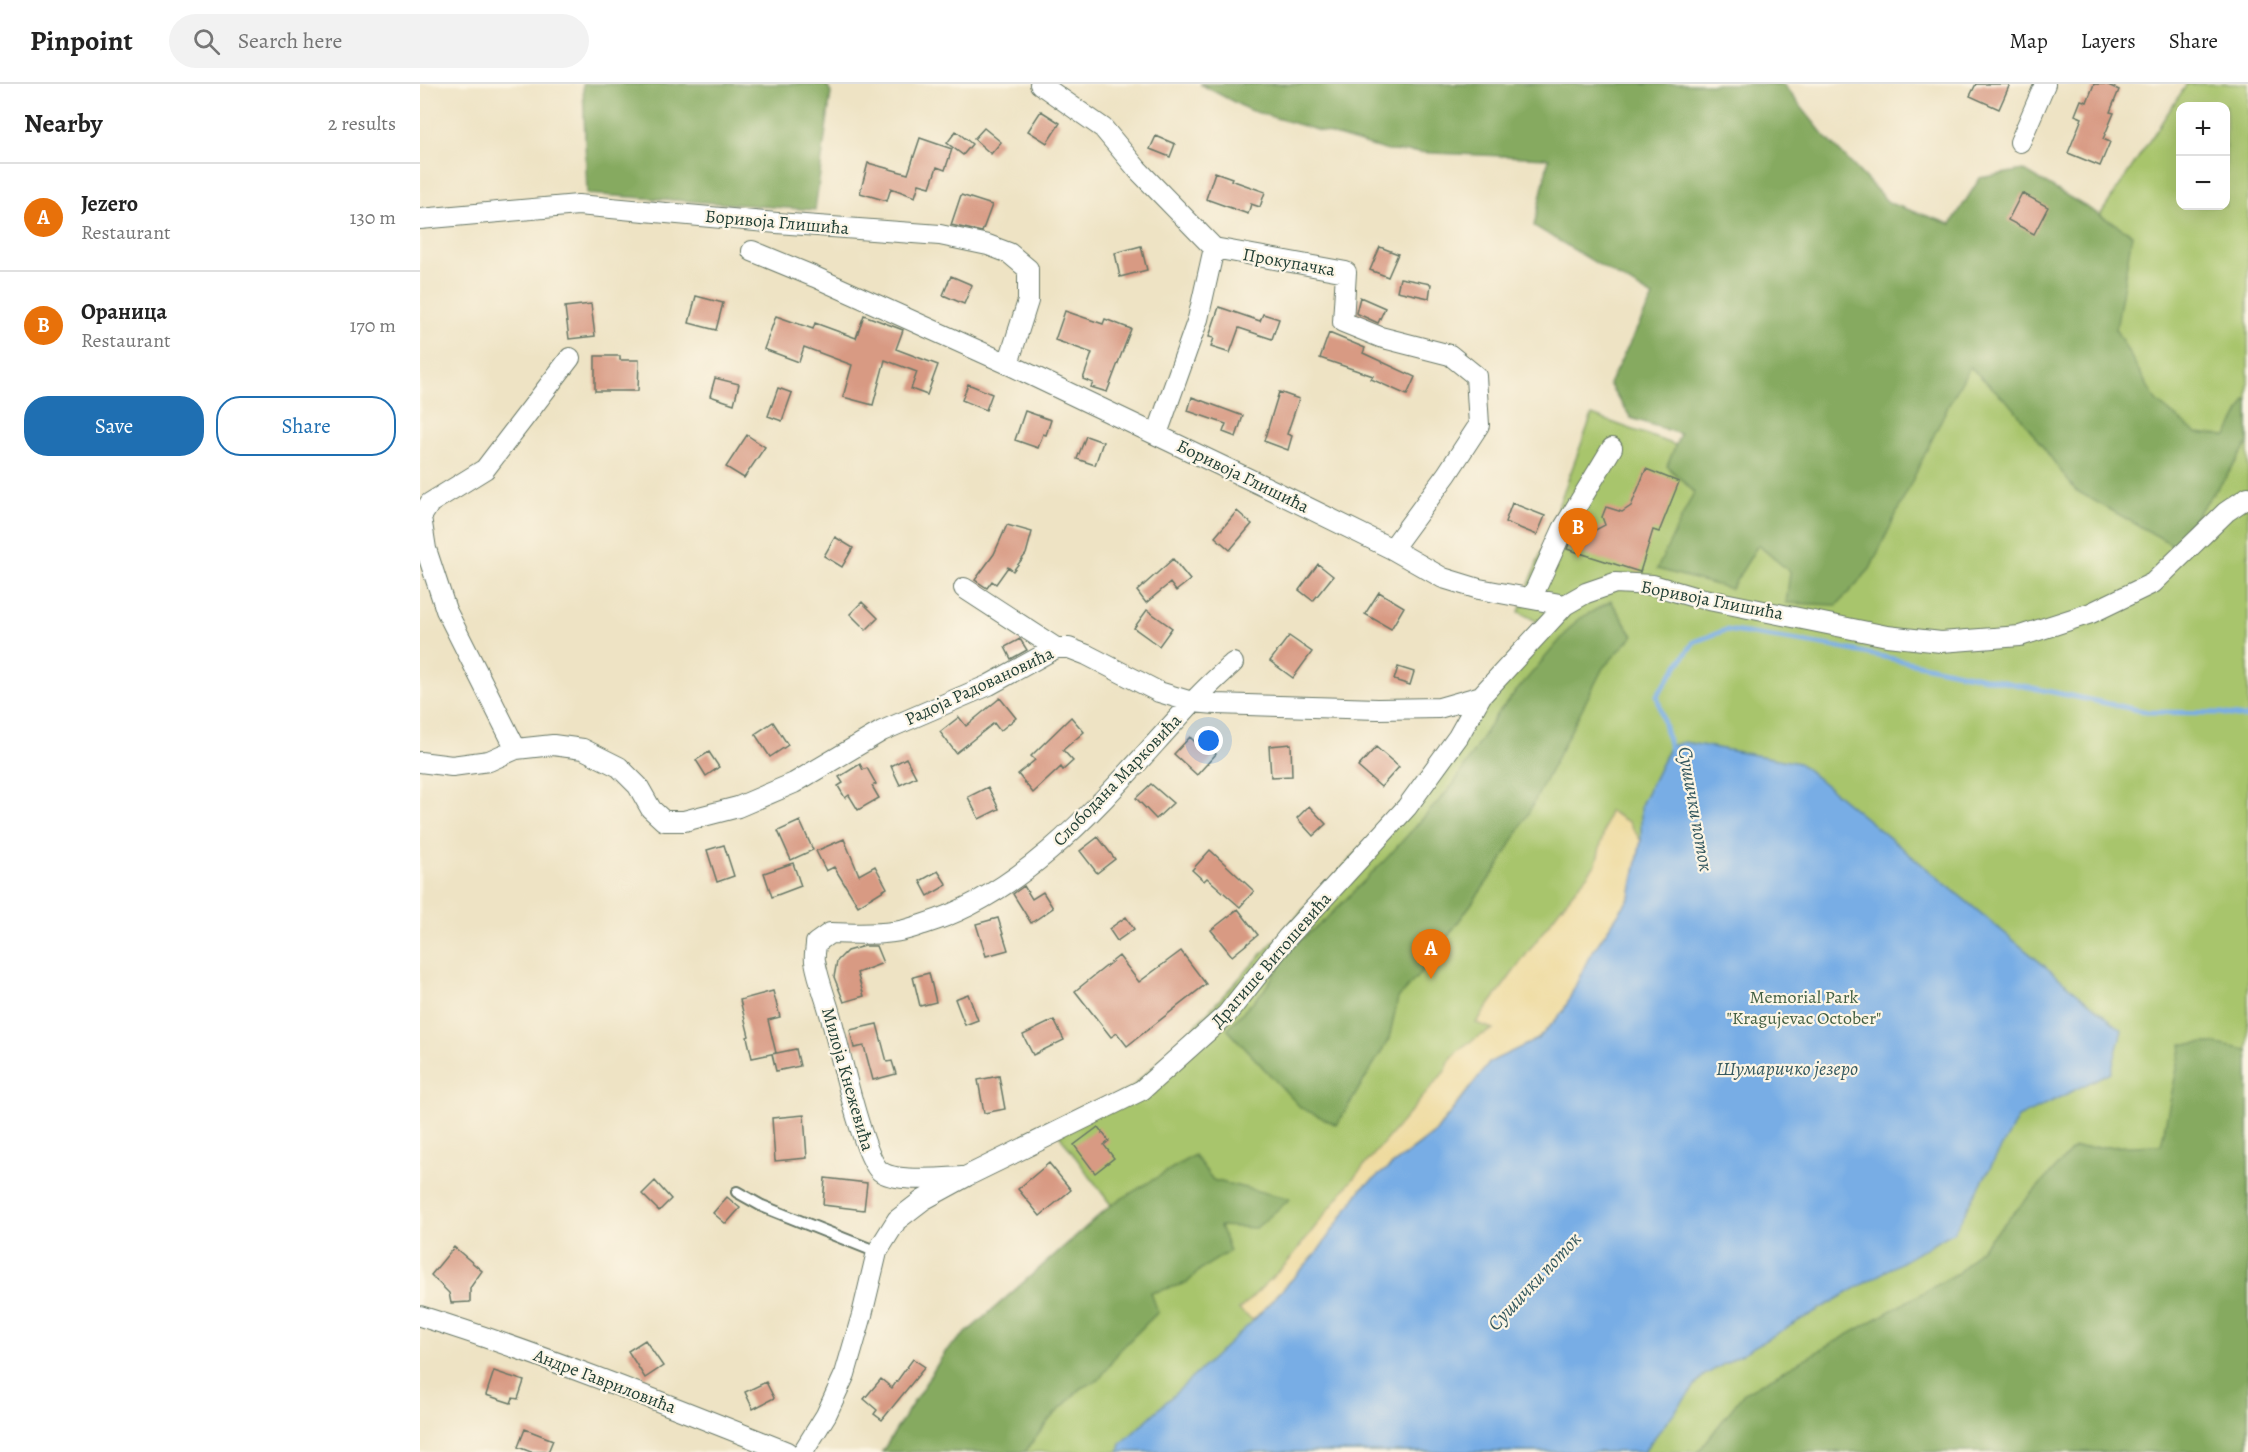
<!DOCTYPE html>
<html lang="en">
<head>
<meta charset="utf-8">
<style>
	body { margin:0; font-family:Alegreya,serif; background:#f2f2f2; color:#222 }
	.controls { position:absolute; right:18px; top:18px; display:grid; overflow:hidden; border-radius:12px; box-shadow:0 6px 24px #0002 }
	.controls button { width:54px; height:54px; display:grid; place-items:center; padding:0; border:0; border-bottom:2px solid #e0e0e0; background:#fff; color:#222; font:30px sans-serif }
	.you { position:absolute; left:789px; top:657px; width:21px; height:21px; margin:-15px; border:4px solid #fff; border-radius:50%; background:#1a73e8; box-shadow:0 0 0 9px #1a73e833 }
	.badge { display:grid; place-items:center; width:39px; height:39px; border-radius:50%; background:#1f6fb2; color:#fff; font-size:20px; font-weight:700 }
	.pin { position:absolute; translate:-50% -50px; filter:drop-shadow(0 2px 3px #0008) }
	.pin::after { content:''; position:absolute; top:32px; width:21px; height:18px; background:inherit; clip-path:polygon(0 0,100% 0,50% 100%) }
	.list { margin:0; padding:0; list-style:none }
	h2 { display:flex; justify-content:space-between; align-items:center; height:78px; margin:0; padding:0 24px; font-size:26px }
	h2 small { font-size:20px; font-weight:400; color:#767676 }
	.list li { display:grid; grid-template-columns:39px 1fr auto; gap:18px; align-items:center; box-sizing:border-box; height:108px; padding:0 24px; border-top:2px solid #e0e0e0 }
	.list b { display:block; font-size:22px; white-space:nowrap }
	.list p { margin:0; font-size:20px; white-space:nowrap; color:#767676 }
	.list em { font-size:20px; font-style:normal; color:#767676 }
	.actions { display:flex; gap:12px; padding:18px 24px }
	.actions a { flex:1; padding:14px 0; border:2px solid #1f6fb2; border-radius:24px; text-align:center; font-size:21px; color:#1f6fb2 }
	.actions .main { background:#1f6fb2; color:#fff }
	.icon { flex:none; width:33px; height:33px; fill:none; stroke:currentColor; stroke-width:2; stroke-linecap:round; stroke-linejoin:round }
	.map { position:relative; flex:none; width:1828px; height:1368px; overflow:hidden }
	header { display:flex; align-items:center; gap:36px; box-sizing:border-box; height:84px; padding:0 30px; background:#fff; border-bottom:2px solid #e0e0e0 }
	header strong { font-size:28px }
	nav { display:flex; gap:33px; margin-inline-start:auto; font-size:21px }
	.search { width:420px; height:54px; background:#f2f2f2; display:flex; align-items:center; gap:15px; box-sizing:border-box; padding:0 21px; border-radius:33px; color:#767676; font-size:22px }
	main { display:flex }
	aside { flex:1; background:#fff }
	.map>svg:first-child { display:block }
	.green { fill:#a8c56c; stroke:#648150; stroke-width:1.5; fill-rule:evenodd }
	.forest { fill:#86aa60; stroke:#52744a; stroke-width:1.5 }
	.sand { fill:#eeda9e; stroke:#868c69; stroke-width:1.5 }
	.water { fill:#78ade5; stroke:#4c758c; stroke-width:1.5 }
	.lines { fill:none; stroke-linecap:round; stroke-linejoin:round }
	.stream { stroke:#78ade5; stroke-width:5 }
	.building { fill:#d89a83 }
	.service-casing { stroke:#677766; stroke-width:14 }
	.minor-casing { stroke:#677766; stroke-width:22 }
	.service { stroke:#fff; stroke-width:10 }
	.minor { stroke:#fff; stroke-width:20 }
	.labels { text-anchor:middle; stroke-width:4.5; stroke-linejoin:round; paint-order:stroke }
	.street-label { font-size:18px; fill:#1f3d34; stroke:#fcf5e5 }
	.park-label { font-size:18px; fill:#415f42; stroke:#fcf5e5 }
	.water-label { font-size:20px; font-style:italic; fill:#355960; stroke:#fcf5e5 }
</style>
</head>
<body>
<header>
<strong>Pinpoint</strong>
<div class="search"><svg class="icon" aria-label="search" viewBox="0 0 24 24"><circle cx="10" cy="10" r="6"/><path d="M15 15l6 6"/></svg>Search here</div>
<nav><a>Map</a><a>Layers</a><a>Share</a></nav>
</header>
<main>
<aside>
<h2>Nearby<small>2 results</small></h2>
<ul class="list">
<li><span class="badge" style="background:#e8710a">A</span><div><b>Jezero</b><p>Restaurant</p></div><em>130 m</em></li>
<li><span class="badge" style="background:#e8710a">B</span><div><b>Ораница</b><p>Restaurant</p></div><em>170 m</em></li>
</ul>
<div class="actions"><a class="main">Save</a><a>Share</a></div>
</aside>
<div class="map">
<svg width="1828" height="1368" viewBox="0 0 1828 1368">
	<rect width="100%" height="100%" fill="#fcf5e5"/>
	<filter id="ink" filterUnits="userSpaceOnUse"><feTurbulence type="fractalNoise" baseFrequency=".0167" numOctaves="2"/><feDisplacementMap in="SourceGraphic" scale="12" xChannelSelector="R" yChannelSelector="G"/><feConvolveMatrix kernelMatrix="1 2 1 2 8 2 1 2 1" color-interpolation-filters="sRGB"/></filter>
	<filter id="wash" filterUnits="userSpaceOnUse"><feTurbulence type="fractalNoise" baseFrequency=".008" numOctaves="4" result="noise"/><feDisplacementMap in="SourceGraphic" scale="24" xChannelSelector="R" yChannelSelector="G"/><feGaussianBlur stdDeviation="1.35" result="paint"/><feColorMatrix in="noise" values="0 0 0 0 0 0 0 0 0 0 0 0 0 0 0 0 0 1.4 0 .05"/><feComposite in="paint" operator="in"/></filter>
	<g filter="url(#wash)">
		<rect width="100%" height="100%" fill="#eee3c4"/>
		<!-- green -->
		<path class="green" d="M1767,0H1828V1368H462L526,1267L691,1121L634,1044L710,1005L759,959L968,735L1118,538L1099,528L1172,331L1366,401L1637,196ZM1760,22H1806V122H1760Z"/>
		<!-- forest -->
		<path class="forest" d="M163,0H406L411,9L395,126L167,110Z
			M780,0H1363L1403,50L1469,119L1531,140L1560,94L1603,86L1712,150L1696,246L1736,317L1776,349L1807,352L1826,316L1828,318V359L1806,393L1753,461L1655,406L1593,323L1550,283L1526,326L1450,485L1417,521L1366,519L1370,488L1338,461L1311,505L1237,485L1274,408L1247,382L1260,350L1211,334L1189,300L1233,213L1114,142L1129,74L968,67L829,26Z
			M1191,517L1213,552L1183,584L1109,728L1078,783L1005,884L978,914L969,955L917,1041L881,1024L807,945L844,906L873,862L905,836L966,775L1033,701L1076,631L1157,536Z
			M1791,959L1828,966V1368H1278L1324,1309L1538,1189L1654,1064L1741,1061L1762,960Z
			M774,1071L793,1096L870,1115L836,1144L800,1142L810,1167L781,1185L767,1199L731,1209L738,1228L700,1266L679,1296L661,1304L630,1335L605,1368H462L526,1267L691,1121Z"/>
		<!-- sand -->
		<path class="sand" d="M1189,727L1209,738L1221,757L1210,813L1169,873L1143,928L1118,955L1070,978L1015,1048L942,1104L896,1170L833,1236L819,1226L867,1179L931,1097L1026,986C1032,964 1054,956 1073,945L1056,939L1138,827L1176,780Z"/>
		<!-- water -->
		<path class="water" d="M1264,658L1379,679L1702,946L1691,988L1598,1034L1534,1148L1283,1292L1223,1368H699L701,1360L833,1237L896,1170L942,1104L1016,1048L1070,978L1118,955L1143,928L1169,873L1210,813L1221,757V721L1250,662Z"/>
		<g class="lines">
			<!-- stream -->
			<path class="stream" d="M1251,668L1237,611L1274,558L1306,546L1411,562L1728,628L1801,629L1828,634"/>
		</g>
		<g id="blocks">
			<!-- building -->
			<path class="building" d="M1556,0H1590L1579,25L1550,12Z
				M1674,0H1686L1699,6L1690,28L1694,29L1683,55L1690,58L1680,82L1648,69L1662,34L1655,31L1661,16L1667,18Z
				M621,27L640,39L627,59L608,47Z
				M564,44L581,58L571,70L554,55Z
				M536,47L552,60L543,71L527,59Z
				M736,52L755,60L750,73L730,65Z
				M500,54L532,65L525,86L517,83L510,103L499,100L495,113L471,104L467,117L440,109L448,79L488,90Z
				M795,88L812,94L811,96L845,108L840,123L831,120L828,130L786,115Z
				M1602,109L1628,123L1614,150L1588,136Z
				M541,111L572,121L562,148L531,141Z
				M721,162L727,186L700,193L695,169Z
				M960,163L978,170L968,193L950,186Z
				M531,192L552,201L544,220L523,211Z
				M980,194L1011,200L1009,214L977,207Z
				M276,212L303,219L296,246L269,239Z
				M940,213L965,224L958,239L936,229Z
				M171,220L175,252L149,255L145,223Z
				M799,223L840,237L843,230L859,235L852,255L819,244L810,269L791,263L794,254L789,253Z
				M645,227L683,240L685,235L711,245L687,308L671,303L673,299L663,295L672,269L635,256Z
				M444,231L483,246L476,265L518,281L507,311L491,305L497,288L465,276L453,321L423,313L432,281L384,263L379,278L344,265L356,232L393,245L395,239L436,254Z
				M909,249L945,264L943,269L995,293L987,311L951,295L953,292L900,274Z
				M175,272H200V276H219L218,307H175Z
				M295,294L319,300L314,320L290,312Z
				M548,300L572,310L566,326L542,316Z
				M358,304L372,309L362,337L348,332Z
				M859,308L879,315L867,350L872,352L868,366L844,357Z
				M772,313L823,332L816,353L803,348L806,340L768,327Z
				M605,327L631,336L626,351L623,350L618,364L595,356Z
				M327,351L345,363L324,394L306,383Z
				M666,352L683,358L675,381L657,375Z
				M1226,385L1259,398L1239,448L1233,446L1220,488L1147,465L1149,460L1185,441L1182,433L1186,423L1202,428L1211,422Z
				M1092,419L1125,432L1117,451L1085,438Z
				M817,427L832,440L810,466L795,453Z
				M587,441L612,448L606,470L593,487L588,483L576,500L572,497L567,504L555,496L574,470Z
				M415,453L433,464L422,483L404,472Z
				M753,475L770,496L756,507L750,499L726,519L717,507Z
				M898,480L913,492L893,517L879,506Z
				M959,508L984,523L971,545L945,530Z
				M442,518L458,534L446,546L430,530Z
				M727,526L752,544L739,562L714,544Z
				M869,552L892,568L873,594L850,577Z
				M600,555L607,566L591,575L585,563Z
				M978,583L994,588L990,601L974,596Z
				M580,614L596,634L580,647L574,639L536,669L520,648L539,633L546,642Z
				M651,633L664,648L643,666L653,677L643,686L641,683L613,709L598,690L615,676L611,672Z
				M353,638L368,661L350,673L335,650Z
				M770,653L776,659L780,655L796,670L777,691L754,670Z
				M871,660L872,692L851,693L849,662Z
				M956,663L979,683L961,703L938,683Z
				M289,668L299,683L286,692L276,676Z
				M486,674L496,693L480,701L471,682Z
				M440,680L443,686L447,684L456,700L452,702L459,714L438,726L429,711L425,714L418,702L423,699L419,693Z
				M731,700L753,719L736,735L716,714Z
				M568,703L579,725L559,735L548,713Z
				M889,722L906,740L893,752L877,734Z
				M380,737L393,766L371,776L358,747Z
				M678,753L695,775L677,789L660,767Z
				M424,755L439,791L455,782L467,804L438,822L414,783L406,787L396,767Z
				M304,761L314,792L297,798L287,766Z
				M790,766L834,807L820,823L787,794L784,797L772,786Z
				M373,779L381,802L352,813L344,789Z
				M518,787L527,801L508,812L500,797Z
				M604,802L612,815L623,808L633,824L611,839L593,810Z
				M818,825L838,851L812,872L791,846Z
				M706,833L714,845L697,857L689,845Z
				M578,834L588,866L566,872L556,840Z
				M444,862H456L463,879L437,889L444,912L424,918L414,893L417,877L427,867Z
				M761,867L786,900L707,962L697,949L691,953L655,907L699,872L719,898Z
				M509,889L516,918L500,922L493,893Z
				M353,907L360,933L348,936L356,969L332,974L327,953L329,952L320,916Z
				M548,910L558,936L545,941L535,915Z
				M634,936L644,956L613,971L603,951Z
				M457,940L467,978L472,977L476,990L453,996L444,962L434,964L430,946Z
				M376,965L380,982L356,987L352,970Z
				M579,992L585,1025L564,1029L558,996Z
				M384,1031L387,1074L355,1077L352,1034Z
				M678,1043L689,1057L684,1061L694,1074L675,1089L654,1061Z
				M629,1079L651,1106L620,1132L598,1105Z
				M405,1094L447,1099L444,1126L403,1121Z
				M235,1097L251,1115L239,1127L222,1110Z
				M307,1113L320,1124L306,1140L293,1129Z
				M34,1163L62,1187L50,1204V1218L31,1219L29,1209L11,1191Z
				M225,1256L243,1282L225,1294L208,1267Z
				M493,1275L505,1283L462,1336L454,1330L457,1326L444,1315L461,1295L472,1304Z
				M74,1287L104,1297L98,1315L93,1314L91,1319L66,1311Z
				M346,1298L354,1314L333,1325L325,1308Z
				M105,1345L133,1356L128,1368H111L98,1363Z"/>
		</g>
	</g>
	<g filter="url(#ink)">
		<use href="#blocks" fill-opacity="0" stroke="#677766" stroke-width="1.5"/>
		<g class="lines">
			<defs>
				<path id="service" d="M317,1108L342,1122L457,1168"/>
				<path id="minor" d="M620,0L683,44L718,86L794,164L778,235L737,350
					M1600,58L1625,0
					M0,135L158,121L357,139L520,151L568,161L589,169L608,185V217L588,280L852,406L972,465L1023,494L1059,505L1145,521
					M794,164L926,188L923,238L960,253L1030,271L1056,292L1059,341L1027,390L972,465
					M332,167L395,193L588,280
					M544,504L636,564
					M1112,513L1143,445L1192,364
					M96,665L26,526L6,465L1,433L10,419L65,385L150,274
					M0,678L32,682L69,677L96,665L133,661L163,665L199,683L218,702L231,725L244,737H264L318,723L374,699L462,647L569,601L636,564H649L667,571L739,608L772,618L796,620L958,625L1019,624L1061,612
					M542,1093C523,1094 475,1099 460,1087C442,1072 418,958 410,930C405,912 398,895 395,877C394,871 396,865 396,859L410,849C431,850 452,851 473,848C484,847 494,843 504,840C614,807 695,701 771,620C784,605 799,592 813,579
					M0,1232C125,1271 246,1320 367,1368
					M383,1368L406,1331L425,1290L442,1231L457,1168L477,1136L503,1116L547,1092L722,1006L807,930L867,854L987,723L1038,653L1061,612L1145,521L1166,509L1195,499L1233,501L1274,513L1467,552L1521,558L1600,552L1671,529L1733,499L1806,428L1828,413"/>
			</defs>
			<!-- service casing -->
			<use href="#service" class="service-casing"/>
			<!-- minor casing -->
			<use href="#minor" class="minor-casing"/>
			<!-- service -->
			<use href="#service" class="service"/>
			<!-- minor -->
			<use href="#minor" class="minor"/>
		</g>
	</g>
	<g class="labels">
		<!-- street labels -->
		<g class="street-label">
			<text transform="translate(357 138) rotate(5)" y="6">Боривоја Глишића</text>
			<text transform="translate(869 178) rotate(10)" y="6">Прокупачка</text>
			<text transform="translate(823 392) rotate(26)" y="6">Боривоја Глишића</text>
			<text transform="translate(1292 516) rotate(11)" y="6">Боривоја Глишића</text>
			<text transform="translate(559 602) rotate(-25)" y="6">Радоја Радовановића</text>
			<text transform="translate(697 696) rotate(-46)" y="6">Слободана Марковића</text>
			<text transform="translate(851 876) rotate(-49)" y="6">Драгише Витошевића</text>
			<text transform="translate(428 995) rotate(74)" y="6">Милоја Кнежевића</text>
			<text transform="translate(185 1297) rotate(21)" y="6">Андре Гавриловића</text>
		</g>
		<!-- park labels -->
		<g class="park-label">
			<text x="1384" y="919">Memorial Park<tspan x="1384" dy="21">"Kragujevac October"</tspan></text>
		</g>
		<!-- water labels -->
		<g class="water-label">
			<text transform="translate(1276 725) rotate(80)" y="7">Сушички поток</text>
			<text x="1367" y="991">Шумаричко језеро</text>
			<text transform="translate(1114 1197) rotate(-47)" y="7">Сушички поток</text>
		</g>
	</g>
</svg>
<div class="controls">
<button>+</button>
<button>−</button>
</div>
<div class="you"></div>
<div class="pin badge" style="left:1011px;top:895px;background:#e8710a">A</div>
<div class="pin badge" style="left:1158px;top:474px;background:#e8710a">B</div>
</div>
</main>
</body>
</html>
